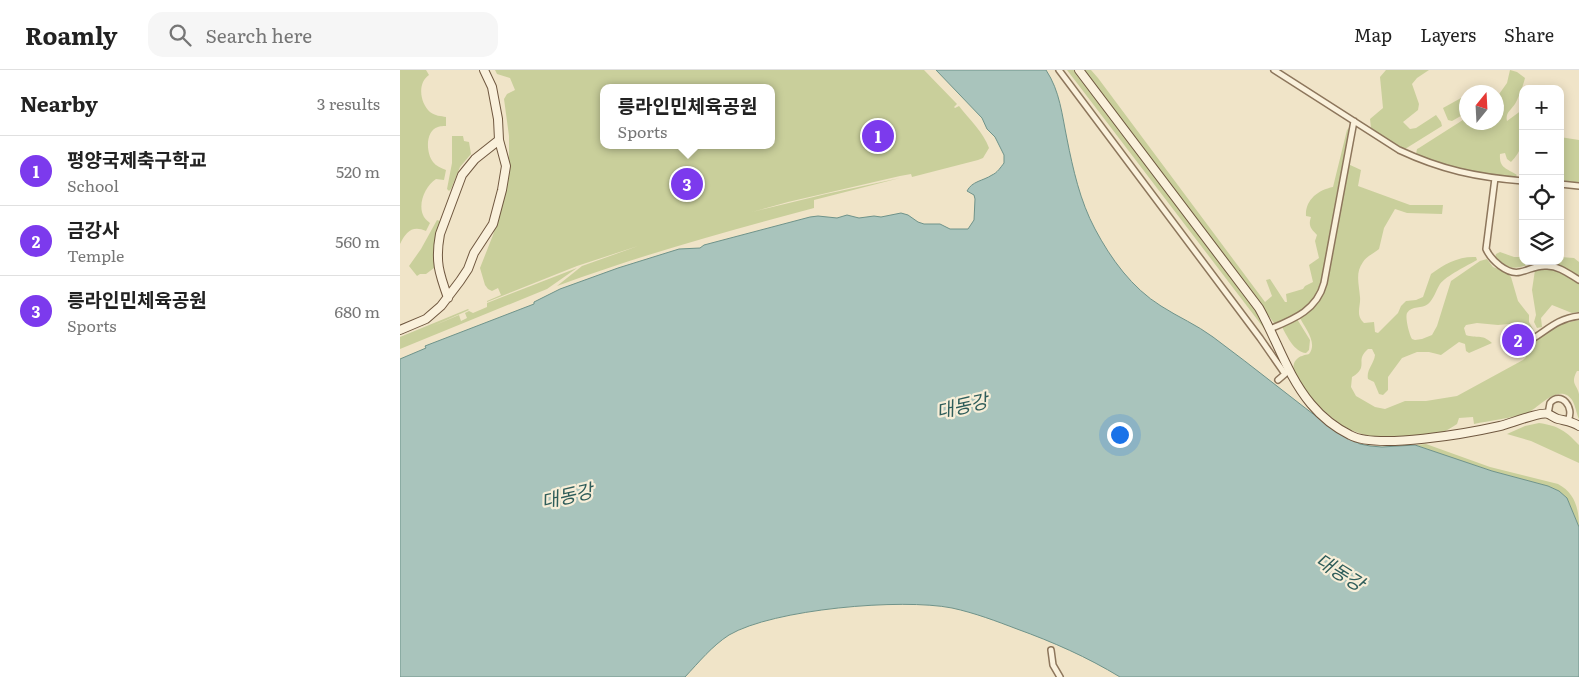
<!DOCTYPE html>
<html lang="en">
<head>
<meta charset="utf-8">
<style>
	body { margin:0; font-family:Literata,"Noto Sans KR",serif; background:#f6f6f6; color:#222 }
	.controls { position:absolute; right:15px; top:15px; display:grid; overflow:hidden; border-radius:10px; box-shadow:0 2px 12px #0003 }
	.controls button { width:45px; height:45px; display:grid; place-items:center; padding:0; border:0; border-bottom:1px solid #e0e0e0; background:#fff; color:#222; font:25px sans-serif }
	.compass { position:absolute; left:1059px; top:15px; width:45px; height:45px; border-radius:50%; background:#fff; box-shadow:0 2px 12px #0003; rotate:18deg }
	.you { position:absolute; left:719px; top:364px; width:18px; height:18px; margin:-12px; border:4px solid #fff; border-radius:50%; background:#1a73e8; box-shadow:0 0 0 8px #1a73e833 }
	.badge { display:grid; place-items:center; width:32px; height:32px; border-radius:50%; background:#7c3aed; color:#fff; font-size:16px; font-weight:700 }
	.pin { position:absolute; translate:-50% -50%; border:2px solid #fff; box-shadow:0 1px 5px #0006 }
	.popup { position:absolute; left:200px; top:14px; width:175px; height:65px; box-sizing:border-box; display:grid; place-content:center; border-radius:10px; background:#fff; filter:drop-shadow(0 1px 4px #0005); font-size:16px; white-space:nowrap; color:#767676 }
	.popup b { font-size:19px; color:#222 }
	.popup::after { content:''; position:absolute; left:50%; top:100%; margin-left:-10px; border:10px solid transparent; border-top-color:#fff }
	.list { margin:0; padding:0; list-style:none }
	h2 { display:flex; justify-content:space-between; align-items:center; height:65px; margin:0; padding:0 20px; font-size:21px }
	h2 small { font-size:16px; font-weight:400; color:#767676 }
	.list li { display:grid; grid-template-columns:32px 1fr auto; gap:15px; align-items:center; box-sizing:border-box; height:70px; padding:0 20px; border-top:1px solid #e0e0e0 }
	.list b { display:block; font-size:19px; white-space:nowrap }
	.list p { margin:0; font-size:16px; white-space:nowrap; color:#767676 }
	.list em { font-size:16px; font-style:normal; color:#767676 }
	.icon { flex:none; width:28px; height:28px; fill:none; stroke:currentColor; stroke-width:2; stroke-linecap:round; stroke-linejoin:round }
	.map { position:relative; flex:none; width:1179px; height:607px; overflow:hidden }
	header { display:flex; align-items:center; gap:30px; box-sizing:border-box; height:70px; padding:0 25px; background:#fff; border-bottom:1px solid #e0e0e0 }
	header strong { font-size:24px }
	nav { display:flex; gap:28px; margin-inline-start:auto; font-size:18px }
	.search { width:350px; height:45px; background:#f6f6f6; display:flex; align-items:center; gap:12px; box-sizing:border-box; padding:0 18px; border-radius:15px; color:#767676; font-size:19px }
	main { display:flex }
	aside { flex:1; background:#fff }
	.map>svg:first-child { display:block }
	.green { fill:#c9cf9b; fill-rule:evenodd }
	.water { fill:#a9c4bc; stroke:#6f938a }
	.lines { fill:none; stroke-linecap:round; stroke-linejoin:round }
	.street-casing { stroke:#8d765c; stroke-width:8 }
	.secondary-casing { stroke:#6f573f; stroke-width:10 }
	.street { stroke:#faf1dc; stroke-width:5 }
	.secondary { stroke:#faf1dc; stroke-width:8 }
	.labels { text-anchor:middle; stroke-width:4.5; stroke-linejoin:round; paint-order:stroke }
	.water-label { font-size:19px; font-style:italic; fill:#2f5d5a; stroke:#f7eed8 }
</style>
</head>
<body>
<header>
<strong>Roamly</strong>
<div class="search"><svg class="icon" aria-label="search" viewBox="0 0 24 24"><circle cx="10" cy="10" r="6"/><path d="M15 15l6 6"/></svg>Search here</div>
<nav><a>Map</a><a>Layers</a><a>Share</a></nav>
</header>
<main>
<aside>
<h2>Nearby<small>3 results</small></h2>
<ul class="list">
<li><span class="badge">1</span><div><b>평양국제축구학교</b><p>School</p></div><em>520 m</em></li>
<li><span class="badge">2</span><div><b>금강사</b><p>Temple</p></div><em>560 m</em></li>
<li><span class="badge">3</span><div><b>릉라인민체육공원</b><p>Sports</p></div><em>680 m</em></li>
</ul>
</aside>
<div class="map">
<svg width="1179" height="607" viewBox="0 0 1179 607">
	<rect width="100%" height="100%" fill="#f0e4c8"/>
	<!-- green -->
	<path class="green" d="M0,0H26L29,5C17,13 20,33 30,42C35,46 41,46 46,47V56C45,56 39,56 38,57C25,61 26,83 33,92C36,96 41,98 46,100L44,110L36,109C25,116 17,135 24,147C26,150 28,151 30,153L26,161C12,155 6,162 0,174Z
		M95,0H524L557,34L554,37L555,38L559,36C569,49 584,63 589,78L583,88L578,90L512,107L511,104L500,106L388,132L352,142L426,124L500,108L414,130V138C327,161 241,185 157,216L182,196L238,176L177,196L87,232V231L101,225L98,218L92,221L88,219L85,215L80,198L93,165L103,133L109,102V66L104,29L107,24L115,20L110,8L97,4ZM203,18H371V75H203Z
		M667,0H677L856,238L866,261Z
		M683,0H691L698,8L865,232L872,226L866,210L870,209L885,232H887L886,224L903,219L905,216L913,212L909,195L919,188L915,171L917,165C911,159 908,156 911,147L906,146C905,130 918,120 933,117L947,60L951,56L937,122L922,215L915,231L899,243L877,254L874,253Z
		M986,0H1029L1017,8L1012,14L1019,34L1018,40L1003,52L1010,59L1016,58L1036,45L1041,52L1042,56L1005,79L998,77L971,58L970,49L983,38L980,7Z
		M1110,0L1117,2L1125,8C1123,16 1119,27 1115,34C1111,40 1105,43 1107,51L1122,40L1123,41C1123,63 1127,75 1111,92L1107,89L1105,83L1100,84C1099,98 1106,98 1117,105L1115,107L1095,106L1055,99L1019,87L1016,84L1017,79L1019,78L1066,48V52H1096L1097,27L1107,13Z
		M1061,28L1066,35V43L1052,51L1048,50L1043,38Z
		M52,66H63L64,71L69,72L71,84L60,97L51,119L49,121L47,119L52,93Z
		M1160,67L1179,70V113L1160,110Z
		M948,94L961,100L958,116L1010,135H1043L1042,144L1007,143L995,139L984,158L979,179C974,183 966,187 963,192C955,203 959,214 960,227C961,236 955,245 964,253L974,252L975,262L978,263L998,243L1001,236L1006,231L1016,230L1023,227L1031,204C1044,194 1059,186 1076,187L1077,190C1068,195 1046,206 1040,214C1036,220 1034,229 1028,234C1022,239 1012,235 1007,243C1005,247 1009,264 1012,269L1015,270L1022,269L1032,265L1037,256L1051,211L1080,191L1087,189L1093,197L1106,202L1111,207L1118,231L1129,245V252L1134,261L1131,268H1124L1121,262L1109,254L1098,255L1077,253L1066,255L1064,258L1066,265C1077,269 1081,263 1092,273L1069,283L1066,281L1065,274L1059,272L1041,285L1029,282H1017L1002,288L988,307V320L983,325L979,324L974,312L968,309C966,300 974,294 975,285L972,279H968C954,291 970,296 952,307L951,317L956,326L975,337L985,339L1005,331H1026L1057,326L1123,290L1126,287L1124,277L1157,255L1179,250V301H1177C1170,314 1177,314 1179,324C1179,332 1179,341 1179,349C1175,340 1175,327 1164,324C1151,321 1138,338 1127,343C1113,348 1089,351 1074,354L1073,347L1059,348L1057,354C1052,357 1046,361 1041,363C1035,365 1028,365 1022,366C997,369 974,370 951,360C936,354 881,307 896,290C899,286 905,285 909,284C918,273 905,258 900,248L914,238L924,221Z
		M37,150L40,151L34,173V198L26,204H20L17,206L9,196L21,179Z
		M1100,182L1114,187H1123V191H1160V187L1174,188L1179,192V207C1168,200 1159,193 1147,192C1126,190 1114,209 1095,187L1096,184Z
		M1147,197L1160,201L1179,212V242L1172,243L1152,235L1141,248L1142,257L1137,258L1134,252L1136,245L1132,220L1135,200Z
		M177,198L147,219L0,279V267L68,239L69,240L33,256L59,245L61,251L67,248L65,243L69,241L73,243L87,237V233Z
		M897,249L910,270L909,280L906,283C894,282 887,266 882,257Z
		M1139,353C1159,356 1166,361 1179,375V393L1131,371L1107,364L1125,356Z
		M1026,374L1090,397L1158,414C1175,423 1179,439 1179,457L1167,428L1159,421L1148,416L1092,401L1015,375Z"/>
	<!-- water -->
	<path class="water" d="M536,0H646C660,21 662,45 667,69C673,99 680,131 695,159C711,189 732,218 761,236C778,247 797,255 813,267C855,298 895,331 937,362L960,374L970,376L982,377L1015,375L1092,401L1148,416L1159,421L1167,428L1179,457V607H720C687,587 653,572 617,559C596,551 575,543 552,538C502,528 373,539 329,565C312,576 299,592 285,607H0V289L26,278L25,276L134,234V232L160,219L218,198L279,179L300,178L304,175L410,147L418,146L437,148L447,145L459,148L474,146L481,147L501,143L508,145L518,152L524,154H540L550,159H568L574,150L575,129L574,125L567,121C572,111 583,111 592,105C597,103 601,97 604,93V85L595,67L587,59L582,48Z"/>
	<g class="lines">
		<defs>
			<path id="street" d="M659,0L860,268L885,304L878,310
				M874,0L999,80C1042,100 1076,107 1123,111
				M1095,108L1086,179C1091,190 1107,205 1120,202C1130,200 1136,195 1147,196C1159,196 1169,204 1179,210
				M1160,114L1179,116
				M870,259C894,249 917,240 924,213L954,51
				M1123,274C1145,264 1153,249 1179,246
				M1148,344L1150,333C1161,320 1175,338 1168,350
				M651,580L653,595L660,607"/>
			<path id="secondary" d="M679,0L859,238C877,270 887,305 911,334C921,346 936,358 950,365C977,380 1069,363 1100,356C1109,354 1141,341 1148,344C1151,345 1154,348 1158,349C1166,351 1172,351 1179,356
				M48,228C39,203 35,191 40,164L62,105L75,89L99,70
				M0,260L26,249L41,236L60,211L68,199L74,183L93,154L102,120L106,96L99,70L98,49L92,17L84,0"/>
		</defs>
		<!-- street casing -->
		<use href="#street" class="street-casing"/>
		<!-- secondary casing -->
		<use href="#secondary" class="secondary-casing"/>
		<!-- street -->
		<use href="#street" class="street"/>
		<!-- secondary -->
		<use href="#secondary" class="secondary"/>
	</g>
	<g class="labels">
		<!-- water labels -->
		<g class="water-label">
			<text transform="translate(562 336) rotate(-13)" y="7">대동강</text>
			<text transform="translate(167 426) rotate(-13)" y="7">대동강</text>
			<text transform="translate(940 502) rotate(32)" y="7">대동강</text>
		</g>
	</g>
</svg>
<div class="controls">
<button>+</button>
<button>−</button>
<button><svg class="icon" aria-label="locate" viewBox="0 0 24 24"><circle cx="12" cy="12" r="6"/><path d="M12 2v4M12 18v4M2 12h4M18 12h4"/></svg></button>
<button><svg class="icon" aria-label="layers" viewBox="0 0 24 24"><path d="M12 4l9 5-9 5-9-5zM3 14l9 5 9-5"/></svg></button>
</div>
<svg class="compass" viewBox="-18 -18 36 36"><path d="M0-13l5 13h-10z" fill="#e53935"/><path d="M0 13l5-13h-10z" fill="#767676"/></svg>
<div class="you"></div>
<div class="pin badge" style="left:478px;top:66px">1</div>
<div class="pin badge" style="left:1118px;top:270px">2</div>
<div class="pin badge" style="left:287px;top:114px">3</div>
<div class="popup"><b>릉라인민체육공원</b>Sports</div>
</div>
</main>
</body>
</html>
